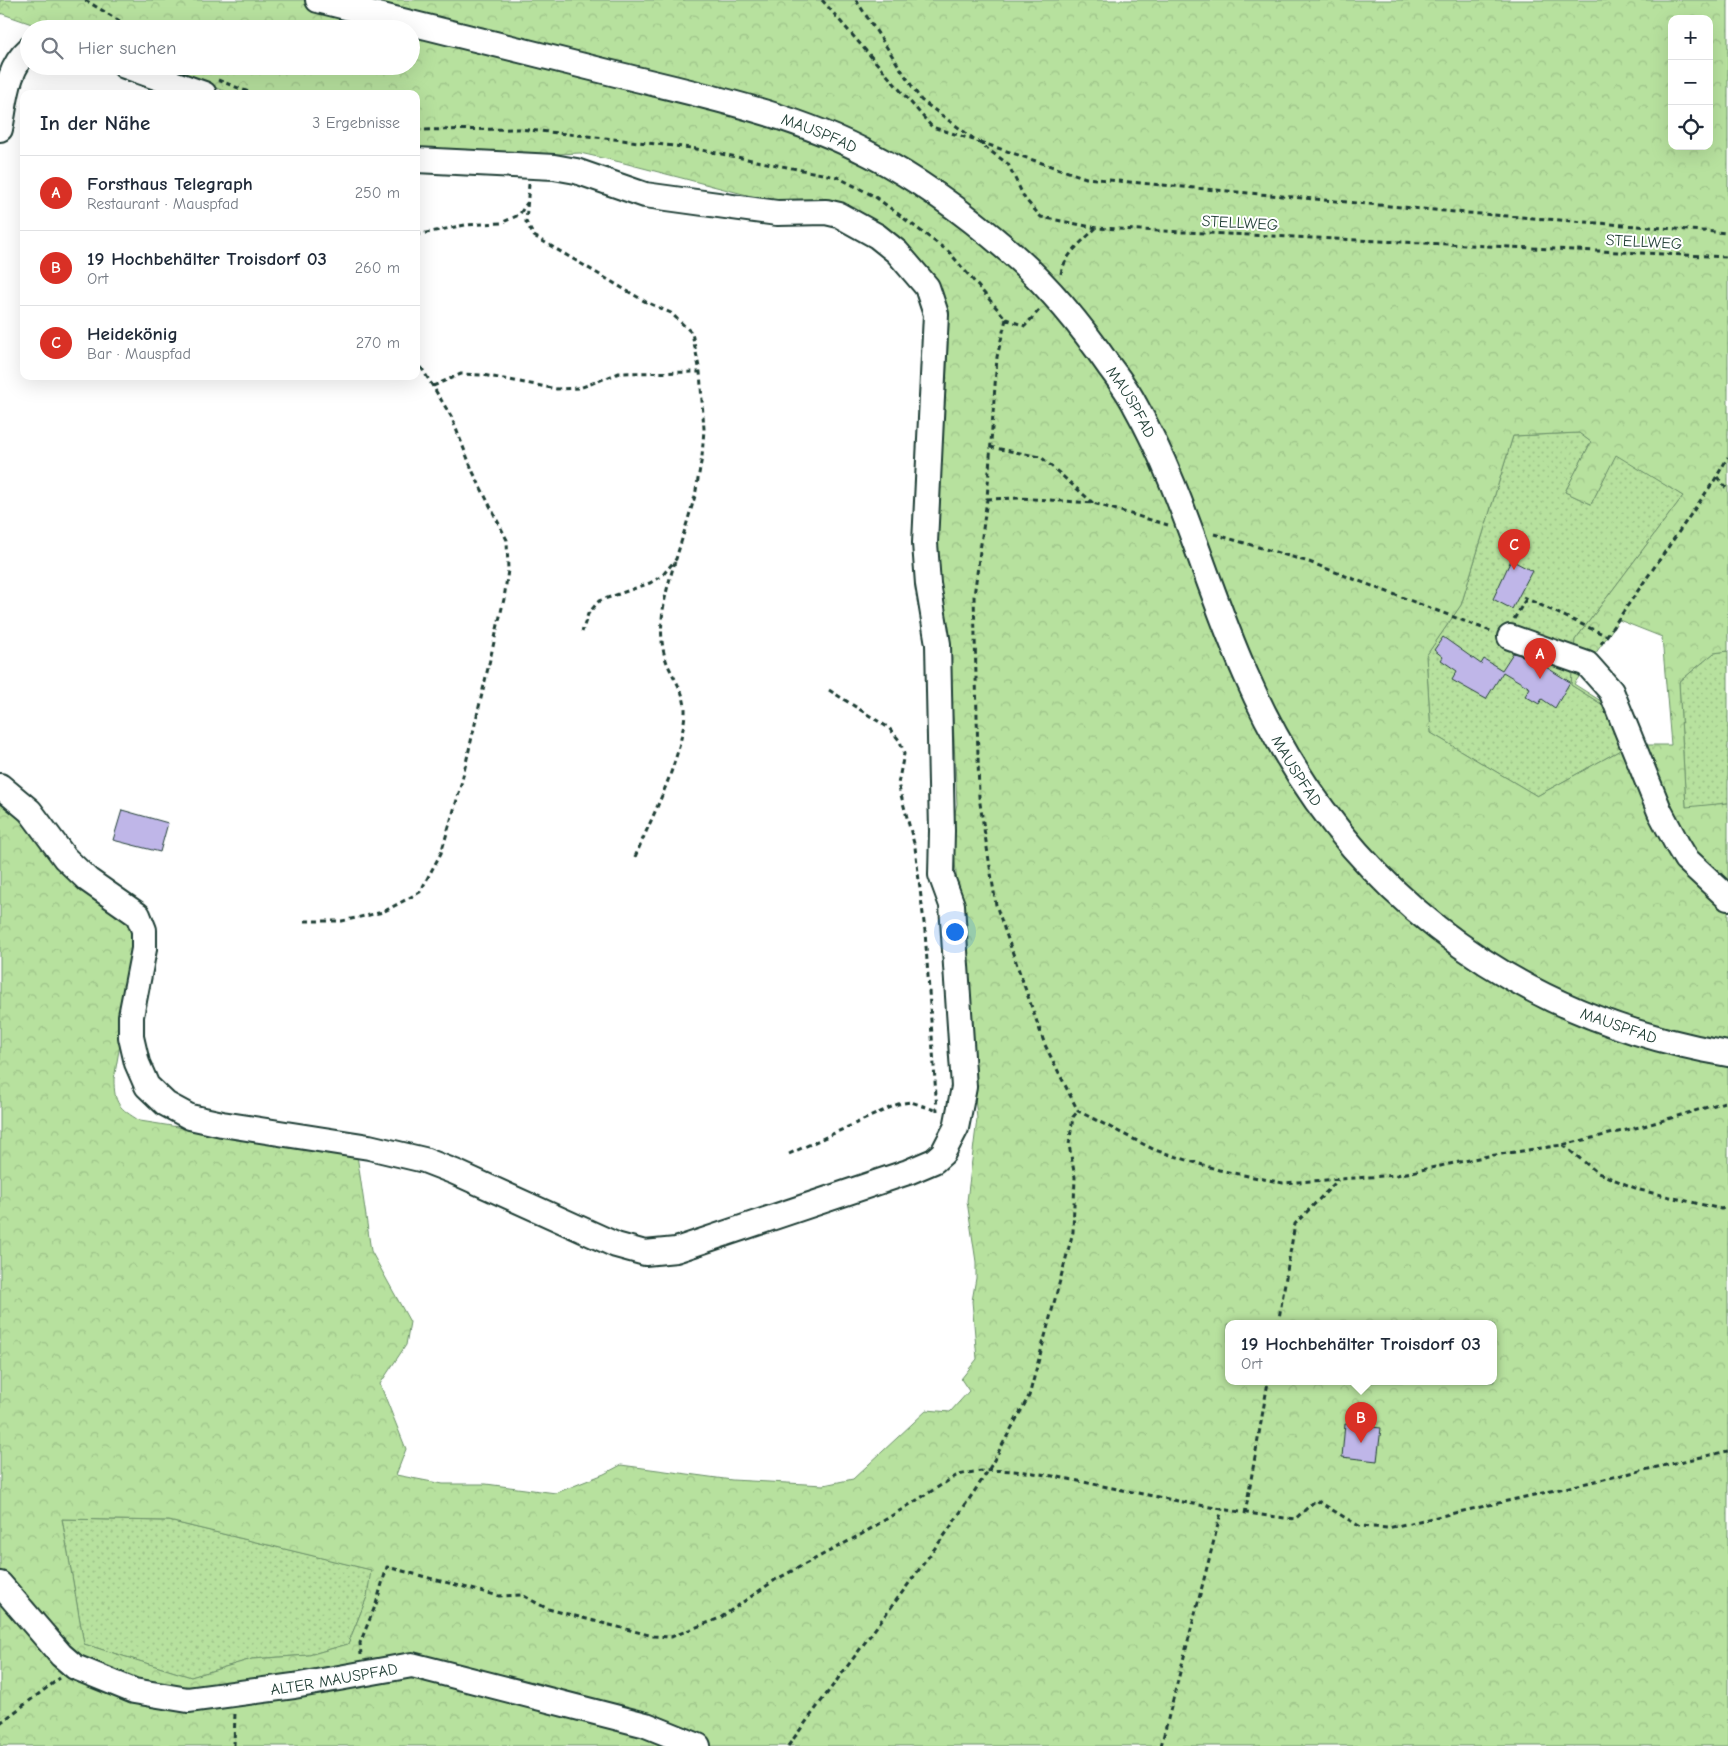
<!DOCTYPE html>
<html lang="de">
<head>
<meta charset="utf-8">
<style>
	body { margin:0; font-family:"Comic Neue",sans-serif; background:#f2f2f3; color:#1f2937 }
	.controls { position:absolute; right:15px; top:15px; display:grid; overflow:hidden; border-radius:10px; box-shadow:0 5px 20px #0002 }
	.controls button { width:45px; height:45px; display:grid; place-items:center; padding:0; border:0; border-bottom:1px solid #e0e1e3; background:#fff; color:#1f2937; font:25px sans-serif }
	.you { position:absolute; left:954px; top:931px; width:18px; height:18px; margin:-12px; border:4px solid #fff; border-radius:50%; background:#1a73e8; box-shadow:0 0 0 8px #1a73e833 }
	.badge { display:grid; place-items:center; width:32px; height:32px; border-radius:50%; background:#d93025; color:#fff; font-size:16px; font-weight:700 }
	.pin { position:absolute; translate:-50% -41px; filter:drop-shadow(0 1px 2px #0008) }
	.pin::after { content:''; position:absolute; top:26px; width:18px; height:15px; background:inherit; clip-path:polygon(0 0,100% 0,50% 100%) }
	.popup { position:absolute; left:1225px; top:1320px; width:272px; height:65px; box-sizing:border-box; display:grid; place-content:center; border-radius:10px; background:#fff; filter:drop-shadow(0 1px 4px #0005); font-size:16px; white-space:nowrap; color:#747a83 }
	.popup b { font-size:19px; color:#1f2937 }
	.popup::after { content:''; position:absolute; left:50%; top:100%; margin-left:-10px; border:10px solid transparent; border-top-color:#fff }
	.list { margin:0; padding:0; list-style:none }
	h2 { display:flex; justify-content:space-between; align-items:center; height:65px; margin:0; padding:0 20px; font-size:21px }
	h2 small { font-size:16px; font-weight:400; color:#747a83 }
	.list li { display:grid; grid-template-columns:32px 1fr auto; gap:15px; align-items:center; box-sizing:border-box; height:75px; padding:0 20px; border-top:1px solid #e0e1e3 }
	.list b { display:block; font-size:19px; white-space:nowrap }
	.list p { margin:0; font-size:16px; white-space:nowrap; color:#747a83 }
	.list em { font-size:16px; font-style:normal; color:#747a83 }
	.icon { flex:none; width:28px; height:28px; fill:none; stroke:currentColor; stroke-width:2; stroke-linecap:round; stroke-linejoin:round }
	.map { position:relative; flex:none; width:1728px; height:1746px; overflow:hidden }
	.search { position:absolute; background:#fff; box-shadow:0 5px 20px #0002; left:20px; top:20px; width:400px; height:55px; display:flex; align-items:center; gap:12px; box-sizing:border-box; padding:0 18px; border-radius:28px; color:#747a83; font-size:19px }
	.panel { position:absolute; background:#fff; box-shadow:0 5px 20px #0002; left:20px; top:90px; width:400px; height:290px; border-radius:10px }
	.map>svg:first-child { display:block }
	.grass { fill:url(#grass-dots); stroke:#6b8f69 }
	.forest { fill:url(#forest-crowns); stroke:#6b8f69; fill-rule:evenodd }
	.building { fill:#bfb6e8; stroke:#1f3d34 }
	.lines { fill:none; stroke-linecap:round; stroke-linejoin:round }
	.minor-casing { stroke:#1f3d34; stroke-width:28 }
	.path { stroke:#1f3d34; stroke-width:3; stroke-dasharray:5 4; stroke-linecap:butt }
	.minor { stroke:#fff; stroke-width:24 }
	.labels { text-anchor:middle; stroke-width:4; stroke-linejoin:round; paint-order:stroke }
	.street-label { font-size:16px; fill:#1f3d34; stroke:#fff }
</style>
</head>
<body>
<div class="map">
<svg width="1728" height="1746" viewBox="0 0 1728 1746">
	<defs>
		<pattern id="grass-dots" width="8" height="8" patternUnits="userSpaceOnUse" patternTransform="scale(1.25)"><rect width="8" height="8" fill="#b7e19e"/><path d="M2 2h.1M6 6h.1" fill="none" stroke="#9dc289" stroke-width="1.8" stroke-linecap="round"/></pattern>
		<pattern id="forest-crowns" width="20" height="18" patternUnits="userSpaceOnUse" patternTransform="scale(1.25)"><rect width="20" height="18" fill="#b7e19e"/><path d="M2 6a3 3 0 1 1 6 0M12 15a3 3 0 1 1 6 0" fill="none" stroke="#9dc289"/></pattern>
	</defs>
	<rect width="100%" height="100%" fill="#fff"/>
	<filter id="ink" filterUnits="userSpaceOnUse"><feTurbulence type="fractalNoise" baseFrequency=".02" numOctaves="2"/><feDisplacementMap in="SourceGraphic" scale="10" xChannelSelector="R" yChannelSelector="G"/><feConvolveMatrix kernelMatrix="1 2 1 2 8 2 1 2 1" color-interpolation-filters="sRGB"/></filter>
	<g filter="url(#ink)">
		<!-- grass -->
		<path class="grass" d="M1579,433L1591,442L1565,492L1591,504L1616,454L1683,496L1575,640L1571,685L1611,710L1626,747L1537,796L1431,733L1426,656L1461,605L1513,436Z
			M1728,651V803L1686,808L1679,682L1714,653Z
			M62,1519L169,1521L372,1570L367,1597L348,1644L309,1655L252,1659L191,1677L84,1644Z"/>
		<!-- forest -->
		<path class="forest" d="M0,0H1728V651L1714,653L1679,682L1686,807L1728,803V1746H0V797L66,874L132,925L135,958L114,1079C114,1104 119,1108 140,1121L357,1155L371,1251L410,1322L406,1345L380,1384L406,1449L396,1475L443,1484H486L556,1493L604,1474L621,1465L732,1480L824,1485L853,1479L927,1410L950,1412L969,1391L961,1379L977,1359L972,1301L976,1278V1262L967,1201L977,1119L952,826L957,804L953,719L941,612L932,568L946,388L949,319L936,281L882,230L620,162L580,153L489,157L416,149V94H233L152,66H411V29H46L0,13ZM1672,19H1709V146H1672ZM1579,433L1591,442L1565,492L1591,504L1616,455L1683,496L1575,640L1571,685L1611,710L1626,747L1537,796L1431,733L1426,656L1461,605L1513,436ZM1619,620L1662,637L1671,745H1635L1623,715L1574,684ZM1228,1324H1494V1382H1228ZM62,1519L169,1521L371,1570L367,1597L348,1644L309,1655L252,1659L191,1677L84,1644Z"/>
		<!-- building -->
		<path class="building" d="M1511,560L1532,571L1512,609L1493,599Z
			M1443,637L1481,664L1484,659L1502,670L1513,653L1533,659L1570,682L1555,708L1542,699L1539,704L1525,696L1530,688L1503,672L1486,699L1452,680L1457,671L1441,660L1443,657L1434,650Z
			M122,810L168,823L160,852L113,840Z
			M1345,1424L1381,1428L1377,1461L1342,1457Z"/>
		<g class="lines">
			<defs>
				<g id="minor">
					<path id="s1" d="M318,0C419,25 520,50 620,75C705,96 794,114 871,155C922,181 967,215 1010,252C1048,285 1080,324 1109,366C1118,378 1128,391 1135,405C1183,490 1206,586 1246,675C1336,882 1505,1016 1728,1054"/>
					<path d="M125,66L204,94"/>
					<path d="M0,129C6,101 6,69 29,49"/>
					<path d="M1510,637L1587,664L1611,691L1660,812L1677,844L1686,859L1728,898"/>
					<path d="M0,786L30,811L65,858L88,880L138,915L144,930V949L131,1016V1037L137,1063L147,1086L166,1104L190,1117L222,1124L369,1147L424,1160L455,1172L616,1245L645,1253L676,1250L908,1172L934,1161L943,1153L956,1128L964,1087L952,905L941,875L942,831L938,644L928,584L925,543L936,314L927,287L897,252L877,236L839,215L826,212L777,213L645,195L576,171L554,167L416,160"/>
					<path id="s2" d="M0,1584L61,1655L75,1667L134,1691L188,1700L294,1686L412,1665L646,1725L698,1746"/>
				</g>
			</defs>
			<!-- minor casing -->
			<use href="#minor" class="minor-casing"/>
			<!-- path -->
			<path class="path" d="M85,0L133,29
				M822,0L932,127L974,140
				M856,0L921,100L1008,164L1025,199L1041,217L1097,228L1728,257
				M218,80L254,94
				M416,130L519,129L587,136L691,148L837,177L874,196L949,252L1006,319L1025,326L1041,308
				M980,142L1086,178L1455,212L1728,233
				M529,184L526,222L534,236L646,302L671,313L692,333L700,372L704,429L702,457L695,496L676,559L662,576L650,583L599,601L588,614L582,632
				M416,235L465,225L501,223L519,215L527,203
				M1061,274C1064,255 1083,241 1096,228
				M1006,319L997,357L987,499L974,596L979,797L996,905L1045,1045L1078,1111L1155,1150L1219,1170L1283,1183L1397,1175L1488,1156L1562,1145L1644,1126L1728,1101
				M433,386L461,374L483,375L557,389L580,388L619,373L700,372
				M990,447L1041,457L1093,503
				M1717,477L1728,490
				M987,499L1019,498L1093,503L1168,525
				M1214,534L1309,562L1493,632
				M1523,597L1607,636
				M1514,619L1526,599
				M1601,644L1714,481L1728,457
				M829,690L889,728L900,741L904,754L898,784L915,847L925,931L937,1111
				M635,857C654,812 681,762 685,713C686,693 674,680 667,663C655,632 665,592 675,562
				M305,921H342L383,912L420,892L441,853L459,793L504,599L508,570L507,540L473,472L451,416L421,367L416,364
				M1563,1145L1598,1173L1640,1190L1721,1209L1728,1207
				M789,1154L898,1104L911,1102L938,1111
				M1278,1324L1295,1224L1338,1180
				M1245,1514L1268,1382
				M361,1655L360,1643L376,1604L387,1567L499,1596L522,1595L548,1609L653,1636L671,1637L720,1618L775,1580L862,1534L956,1476C1004,1461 1069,1480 1118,1489C1177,1501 1235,1513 1295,1519L1316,1500L1359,1526L1388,1528L1728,1451
				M0,1723L60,1678
				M234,1746L235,1712
				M788,1746L947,1532L988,1471L1029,1396L1073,1232L1075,1177L1069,1145L1073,1117L1078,1111
				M1161,1746L1222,1509"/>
			<!-- minor -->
			<use href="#minor" class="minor"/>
		</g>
	</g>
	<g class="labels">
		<!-- street labels -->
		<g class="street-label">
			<text dy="6" stroke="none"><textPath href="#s1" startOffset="519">MAUSPFAD</textPath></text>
			<text transform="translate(1240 222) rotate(3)" y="6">STELLWEG</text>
			<text transform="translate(1644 241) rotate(3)" y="6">STELLWEG</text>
			<text dy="6" stroke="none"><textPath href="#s1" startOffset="939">MAUSPFAD</textPath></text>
			<text dy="6" stroke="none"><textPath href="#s1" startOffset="1344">MAUSPFAD</textPath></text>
			<text transform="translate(1619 1025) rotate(19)" y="6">MAUSPFAD</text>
			<text dy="6" stroke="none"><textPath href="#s2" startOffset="378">ALTER MAUSPFAD</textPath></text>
		</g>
	</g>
</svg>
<div class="controls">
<button>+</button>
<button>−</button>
<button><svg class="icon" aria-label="locate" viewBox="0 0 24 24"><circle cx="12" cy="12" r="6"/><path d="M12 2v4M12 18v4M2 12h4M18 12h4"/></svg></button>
</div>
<div class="you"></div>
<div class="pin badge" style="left:1540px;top:679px">A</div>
<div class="pin badge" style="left:1361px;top:1443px">B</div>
<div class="popup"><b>19 Hochbehälter Troisdorf 03</b>Ort</div>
<div class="pin badge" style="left:1514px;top:570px">C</div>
<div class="search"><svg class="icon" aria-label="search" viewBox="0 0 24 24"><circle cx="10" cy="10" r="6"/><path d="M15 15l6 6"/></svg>Hier suchen</div>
<section class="panel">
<h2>In der Nähe<small>3 Ergebnisse</small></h2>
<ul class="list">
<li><span class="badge">A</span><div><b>Forsthaus Telegraph</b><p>Restaurant · Mauspfad</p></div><em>250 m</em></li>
<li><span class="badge">B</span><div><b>19 Hochbehälter Troisdorf 03</b><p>Ort</p></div><em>260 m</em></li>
<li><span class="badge">C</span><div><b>Heidekönig</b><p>Bar · Mauspfad</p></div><em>270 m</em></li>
</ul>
</section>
</div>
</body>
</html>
